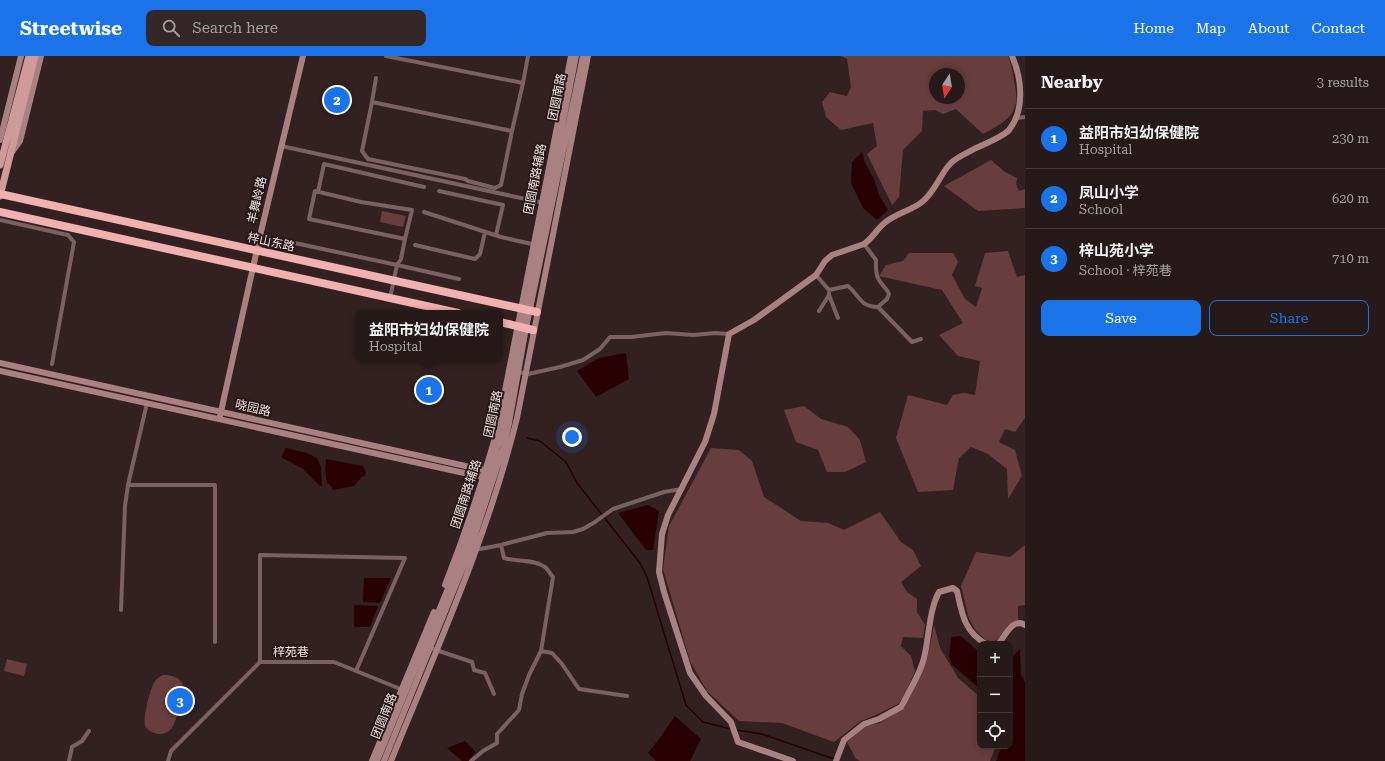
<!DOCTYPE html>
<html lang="en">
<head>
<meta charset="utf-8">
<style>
	body { margin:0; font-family:"Roboto Serif","Noto Sans SC",serif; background:#322626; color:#f1f3f6 }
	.controls { position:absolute; right:12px; bottom:12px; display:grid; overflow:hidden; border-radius:8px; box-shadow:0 2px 6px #0003 }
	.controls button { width:36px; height:36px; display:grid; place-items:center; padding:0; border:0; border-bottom:1px solid #423838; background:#261919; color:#f1f3f6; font:20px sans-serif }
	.compass { position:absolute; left:929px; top:12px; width:36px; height:36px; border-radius:50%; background:#261919; box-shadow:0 2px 6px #0003; rotate:192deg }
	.you { position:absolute; left:572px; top:381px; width:14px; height:14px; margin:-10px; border:3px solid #fff; border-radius:50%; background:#1a73e8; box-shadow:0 0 0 6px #1a73e833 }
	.badge { display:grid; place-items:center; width:26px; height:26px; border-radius:50%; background:#1a73e8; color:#fff; font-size:13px; font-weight:700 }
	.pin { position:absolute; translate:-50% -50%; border:2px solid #fff; box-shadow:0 1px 4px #0006 }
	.popup { position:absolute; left:355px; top:254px; width:148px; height:52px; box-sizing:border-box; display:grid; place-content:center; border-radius:8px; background:#261919; filter:drop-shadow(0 1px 3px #0005); font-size:13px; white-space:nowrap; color:#a4a0a2 }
	.popup b { font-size:15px; color:#f1f3f6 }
	.popup::after { content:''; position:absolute; left:50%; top:100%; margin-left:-8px; border:8px solid transparent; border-top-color:#261919 }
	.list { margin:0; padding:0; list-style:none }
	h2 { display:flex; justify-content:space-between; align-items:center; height:52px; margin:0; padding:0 16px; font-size:17px }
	h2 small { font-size:13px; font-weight:400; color:#a4a0a2 }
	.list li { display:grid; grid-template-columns:26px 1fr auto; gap:12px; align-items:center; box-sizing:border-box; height:60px; padding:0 16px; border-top:1px solid #423838 }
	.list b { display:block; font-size:15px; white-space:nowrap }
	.list p { margin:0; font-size:13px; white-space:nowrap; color:#a4a0a2 }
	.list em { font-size:13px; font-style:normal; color:#a4a0a2 }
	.actions { display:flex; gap:8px; padding:12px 16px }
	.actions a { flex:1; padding:9px 0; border:1px solid #1a73e8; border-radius:8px; text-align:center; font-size:14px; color:#1a73e8 }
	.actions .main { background:#1a73e8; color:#fff }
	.icon { flex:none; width:22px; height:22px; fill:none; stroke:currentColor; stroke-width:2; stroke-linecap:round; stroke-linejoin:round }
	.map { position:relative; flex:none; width:1025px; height:705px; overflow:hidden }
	header { display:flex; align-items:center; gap:24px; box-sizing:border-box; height:56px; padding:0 20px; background:#1a73e8; color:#fff }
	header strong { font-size:19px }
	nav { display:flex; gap:22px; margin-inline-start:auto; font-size:14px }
	.search { width:280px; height:36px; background:#322626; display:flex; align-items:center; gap:10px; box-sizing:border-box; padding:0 14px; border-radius:8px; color:#a4a0a2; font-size:15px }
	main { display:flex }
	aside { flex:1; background:#261919 }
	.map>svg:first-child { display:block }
	.green { fill:#683d3d; fill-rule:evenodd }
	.water { fill:#270003 }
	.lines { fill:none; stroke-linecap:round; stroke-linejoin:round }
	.stream { stroke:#270003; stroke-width:1.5 }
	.street { stroke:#7b6161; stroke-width:4 }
	.secondary { stroke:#aa8181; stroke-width:6 }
	.primary { stroke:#cf9a9a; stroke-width:7 }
	.highway { stroke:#f1b1b1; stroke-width:8 }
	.labels { text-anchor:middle; stroke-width:4; stroke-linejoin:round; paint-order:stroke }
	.street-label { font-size:12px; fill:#f1e4e4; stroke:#291818 }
</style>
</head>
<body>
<header>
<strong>Streetwise</strong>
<div class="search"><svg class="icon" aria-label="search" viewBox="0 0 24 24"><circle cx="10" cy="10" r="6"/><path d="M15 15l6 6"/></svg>Search here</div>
<nav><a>Home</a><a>Map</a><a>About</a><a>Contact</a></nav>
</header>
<main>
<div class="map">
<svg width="1025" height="705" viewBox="0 0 1025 705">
	<rect width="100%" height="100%" fill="#332121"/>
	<!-- green -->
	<path class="green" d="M841,0H1008C1011,7 1013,17 1014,25C1022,57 1009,64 983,78L956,53L943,58L935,54L923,55L922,75L903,94L899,141L892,149L867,98L877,90L873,67L841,74L826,61L822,46L830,36L847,40L851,31L847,3ZM935,18H959V42H935Z
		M991,104L1005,116L1017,122L1016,128L1019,135L1025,133V152L978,155L944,130Z
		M382,155L406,160L403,171L380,166Z
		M1008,195L1017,221L1025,219V362L1015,376L1005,373L999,386L1015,394L1022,420L1008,443L1007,413L988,398L971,391L959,402L953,434L918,436L896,382L908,339L947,349L953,339L964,337L975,339L980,305L958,300L939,279L963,267L942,234L879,220L886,209L903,205L909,197H953L958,206L952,219L965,243L976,251L982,232L975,230L985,197Z
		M804,350L821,363L848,371L860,384L866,406L845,416H827L818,394L796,386L784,354Z
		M711,392L739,394L752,405L764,441L801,465L828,467L844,474L880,456L901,486L913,494L921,510L901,526L907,536L917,543V556L925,569L923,582L903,581L901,590L911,600L915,615L904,641L898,648L876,659L861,665L834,686L782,667L739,665L707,635L690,605L663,513L669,470Z
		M1025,489V549L1018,550V564L1008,570L995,586L986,584L976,575L969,563L961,530L976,496L1010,501Z
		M934,569L940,592L958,622L980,641V690H996L990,705H860L856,703L847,686L865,670L880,667L905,651L927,604Z
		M7,603L27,608L24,620L4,615Z
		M163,619C170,619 178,620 182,627C186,633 176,668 171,673C167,678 160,679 154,677C150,675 146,673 145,669C143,661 150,634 154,627C156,623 159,621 163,619Z"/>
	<!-- water -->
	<path class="water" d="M862,96L865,107L874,123L879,139L888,154L877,164L863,152L851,127L852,106Z
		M626,297L629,323L596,341L577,315L599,302Z
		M286,392L307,397L317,402L321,411L322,430H320L303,413L281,401Z
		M326,403L363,410L366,416L365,420L362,421L354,430L333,434L330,429L327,427C325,419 325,412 326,403Z
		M648,449L659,455L653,494H646L618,457Z
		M364,522H391L380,547L363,546Z
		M354,549L378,550L370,571H354Z
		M961,580L980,597V633L952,609L949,600L951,581Z
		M1020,593L1021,619L1025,626V705H996L1002,690H1010V603Z
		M675,660L701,683L690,705H656L648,697L662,679Z
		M465,685L476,696L468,705H462L447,692Z"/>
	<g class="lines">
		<!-- stream -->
		<path class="stream" d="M527,382L540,385L566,406L577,427L640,507L647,521L686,649L703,666L731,673
			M736,674L762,678L834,703"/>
		<!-- street -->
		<path class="street" d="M386,0L523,27L528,0
			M376,22L372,46L512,75L523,27
			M372,46L362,95L368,103L465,123L468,125L495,132L501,129L512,75
			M1017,62L1025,61
			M281,90L544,147
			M439,135L503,149L496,179
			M318,136L324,108L424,131
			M424,156L501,181L536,189
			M0,164L68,179L74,186L52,308
			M295,187L397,209L401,203L405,183L309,163L315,135L361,146L412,154L405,183
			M864,188L876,204C876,211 875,218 879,224C882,229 887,233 889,238L887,243L878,251L912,286L921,283
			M415,189L475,203L480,198L485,176
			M816,219L829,234L848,230C860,240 860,251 878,251
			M829,239L838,262
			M390,242L397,209L459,223
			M819,255L829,239V237
			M519,316L528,318L560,311L583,304L600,293L610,281H631L666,277L693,279L715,277L729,278
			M128,429H215V586
			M475,494L501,489L547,477L573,476L583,473L595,466L613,453L664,436L682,433
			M121,554L125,450L128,429L147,347
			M430,592L472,606L474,614L485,617L494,638
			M541,595L552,597L562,608L579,633L627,640
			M260,606V499L405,502L356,615
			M69,705L72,691L82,685L89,675
			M168,705L171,695L260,606H334L403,634
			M471,705L483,695L497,687V678L519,654L522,638L529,619L541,595L553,521C550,518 548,513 545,511C534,503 516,506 504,502L501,489"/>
		<!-- secondary -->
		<path class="secondary" d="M0,84L21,0
			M12,96L20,85L41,0
			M0,307L488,415
			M0,315L487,422
			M220,360L260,180L303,0
			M445,529C465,478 482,428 497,375L571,0
			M998,588C1005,581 1012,561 1025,569
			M372,705L434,556
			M377,705L468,484L488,423L502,374L576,0
			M384,705L470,494L503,393L509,367L526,272L583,0
			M391,705C437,592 488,480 517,362L588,0
			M793,705L738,686L731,666L706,640L690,617L664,536L659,516L662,478L668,459L705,386L714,358L729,278L754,264L816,219L825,205L832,199L864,188C873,182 878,171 887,165C898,157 912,154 922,146C935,136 940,118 951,107C957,101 967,97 974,93C983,89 1004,80 1009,74C1025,54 1022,23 1012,0
			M836,705L844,684L864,668L879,663L901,651L905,644C911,631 921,616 924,602C929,582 929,554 939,536L953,532L957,535C962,558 964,575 986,588"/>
		<!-- primary -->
		<path class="primary" d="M0,109L29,0
			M0,140L35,0"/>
		<!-- highway -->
		<path class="highway" d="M0,138L537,256
			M0,156L458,257
			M500,266L533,274"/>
	</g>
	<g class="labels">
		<!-- street labels -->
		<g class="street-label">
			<text transform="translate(557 41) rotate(-79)" y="4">团圆南路</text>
			<text transform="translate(535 123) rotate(-79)" y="4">团圆南路辅路</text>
			<text transform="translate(257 144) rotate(-77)" y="4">羊舞岭路</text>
			<text transform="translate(271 186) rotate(12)" y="4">梓山东路</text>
			<text transform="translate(253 352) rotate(13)" y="4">晓园路</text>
			<text transform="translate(493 358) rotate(-78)" y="4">团圆南路</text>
			<text transform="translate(466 438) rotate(-72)" y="4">团圆南路辅路</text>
			<text x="291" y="600">梓苑巷</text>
			<text transform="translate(384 660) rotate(-68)" y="4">团圆南路</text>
		</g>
	</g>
</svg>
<div class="controls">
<button>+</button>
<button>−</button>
<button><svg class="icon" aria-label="locate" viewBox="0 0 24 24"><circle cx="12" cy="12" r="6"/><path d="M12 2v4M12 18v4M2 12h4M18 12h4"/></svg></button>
</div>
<svg class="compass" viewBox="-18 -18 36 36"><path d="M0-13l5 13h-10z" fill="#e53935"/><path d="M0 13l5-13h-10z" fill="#a4a0a2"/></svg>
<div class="you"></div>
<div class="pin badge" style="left:429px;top:334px">1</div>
<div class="popup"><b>益阳市妇幼保健院</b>Hospital</div>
<div class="pin badge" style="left:337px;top:44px">2</div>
<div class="pin badge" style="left:180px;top:645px">3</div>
</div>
<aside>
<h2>Nearby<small>3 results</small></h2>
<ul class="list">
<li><span class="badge">1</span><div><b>益阳市妇幼保健院</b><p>Hospital</p></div><em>230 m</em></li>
<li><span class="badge">2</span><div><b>凤山小学</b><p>School</p></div><em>620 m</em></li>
<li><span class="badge">3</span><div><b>梓山苑小学</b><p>School · 梓苑巷</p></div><em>710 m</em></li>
</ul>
<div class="actions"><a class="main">Save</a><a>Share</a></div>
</aside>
</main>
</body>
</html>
